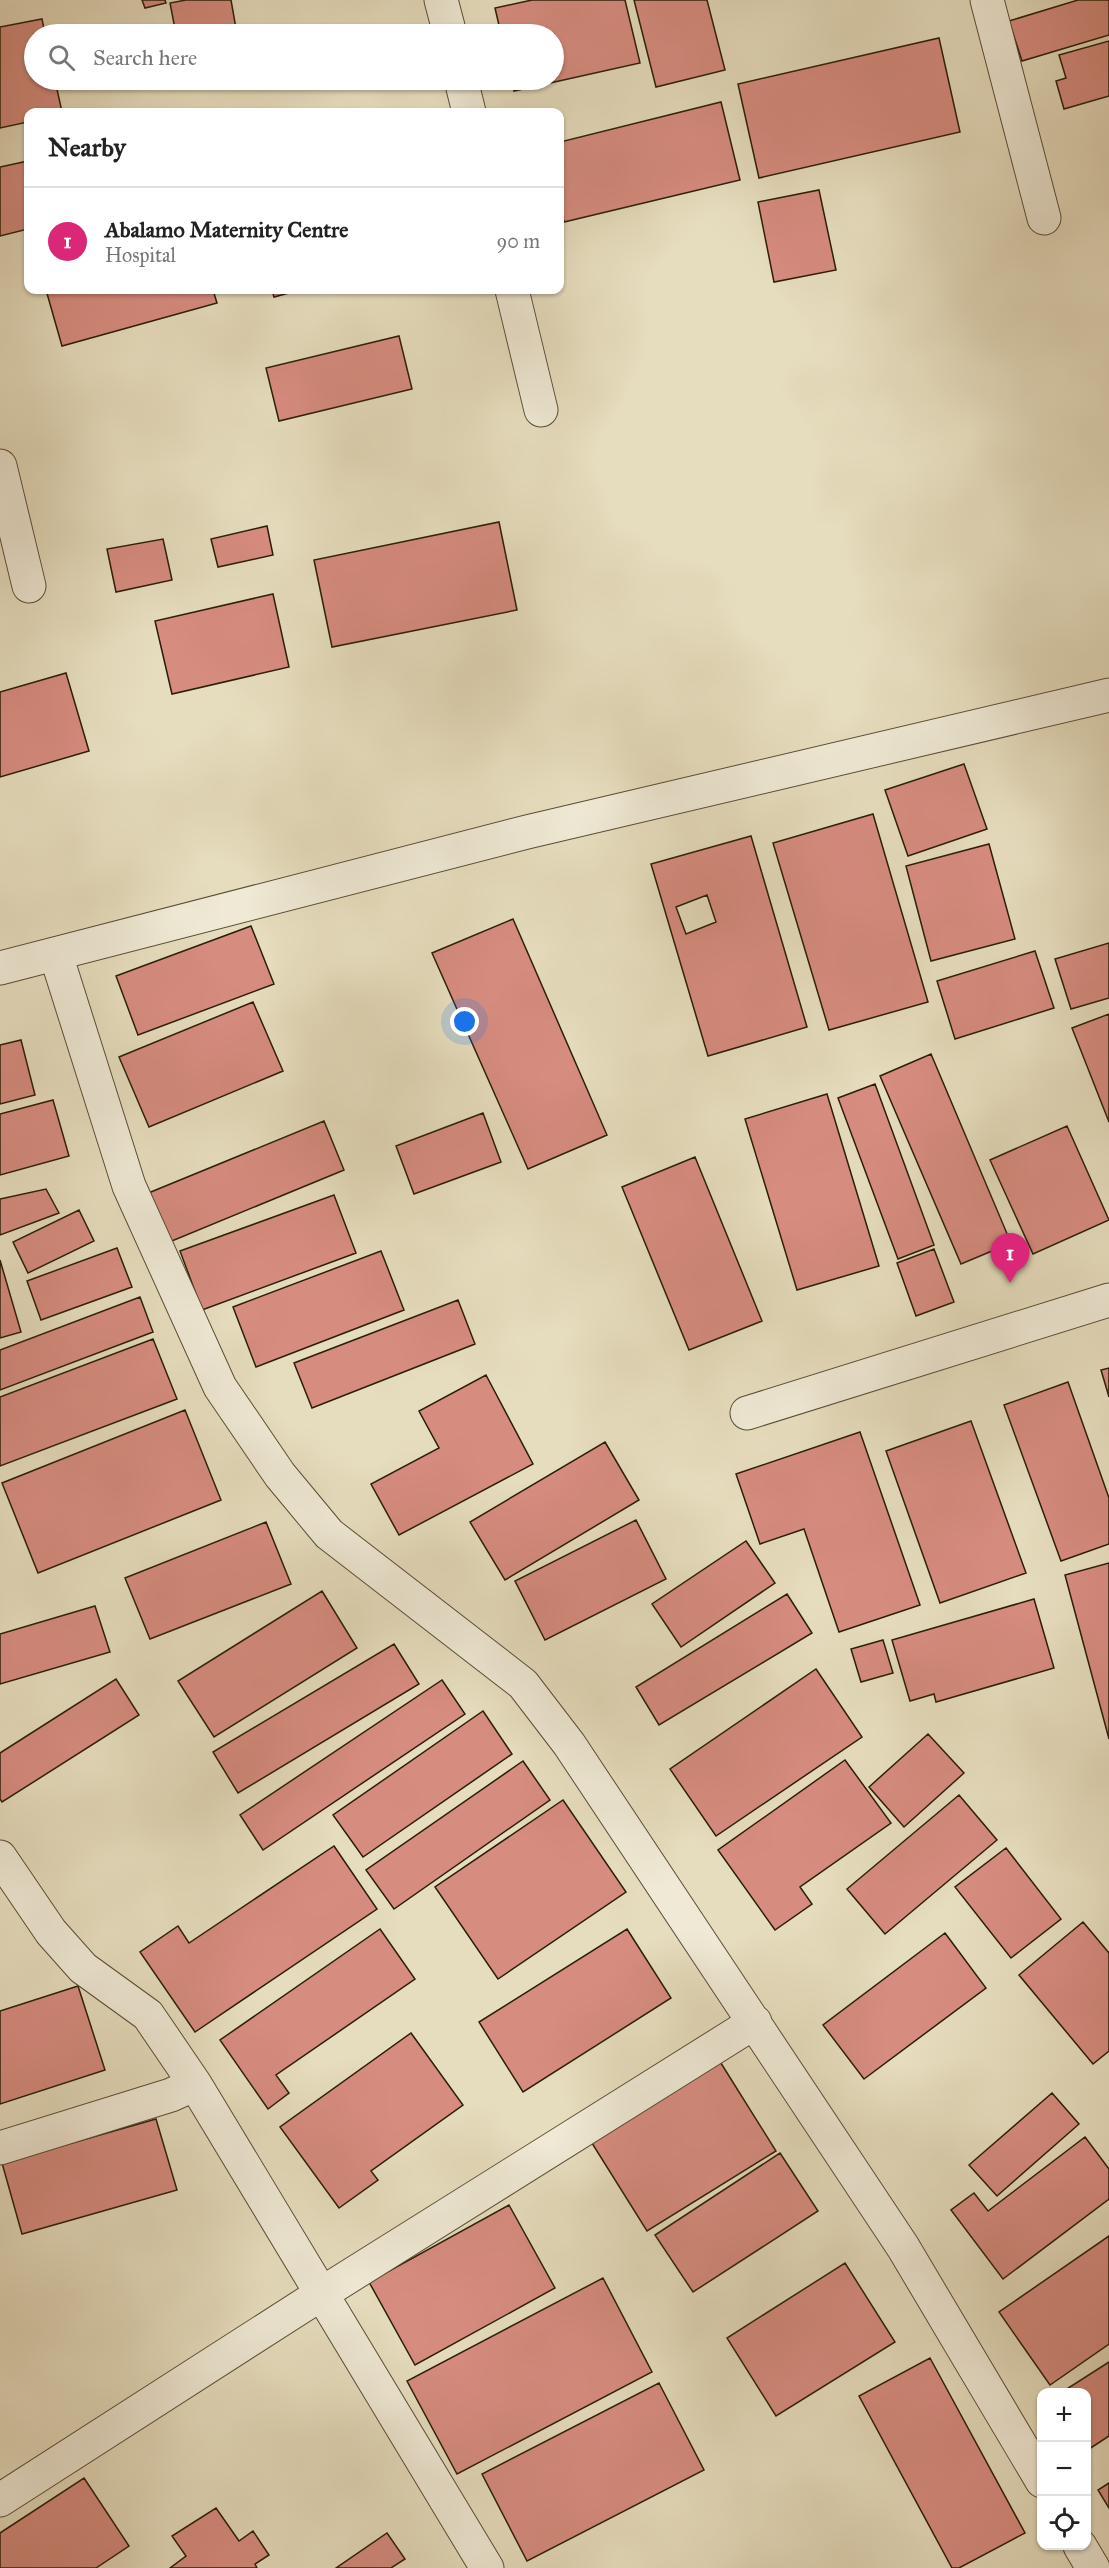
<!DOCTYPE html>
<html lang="en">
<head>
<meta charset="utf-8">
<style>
	body { margin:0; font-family:"IM FELL Great Primer",serif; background:#f6f6f6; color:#222 }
	.controls { position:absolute; right:18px; bottom:18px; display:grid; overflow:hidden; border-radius:12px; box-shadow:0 2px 4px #0004 }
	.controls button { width:54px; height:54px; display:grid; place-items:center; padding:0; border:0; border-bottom:2px solid #e0e0e0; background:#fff; color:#222; font:30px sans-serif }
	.you { position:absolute; left:465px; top:1022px; width:21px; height:21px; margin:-15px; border:4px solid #fff; border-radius:50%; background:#1a73e8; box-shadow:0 0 0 9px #1a73e833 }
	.badge { display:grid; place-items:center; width:39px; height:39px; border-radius:50%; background:#db2777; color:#fff; font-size:20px; font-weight:700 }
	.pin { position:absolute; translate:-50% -50px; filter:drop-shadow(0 2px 3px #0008) }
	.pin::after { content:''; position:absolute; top:32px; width:21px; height:18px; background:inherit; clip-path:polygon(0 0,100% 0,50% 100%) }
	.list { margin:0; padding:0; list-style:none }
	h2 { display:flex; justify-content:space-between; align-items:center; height:78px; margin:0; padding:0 24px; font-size:26px }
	h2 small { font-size:20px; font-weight:400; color:#767676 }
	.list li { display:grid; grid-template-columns:39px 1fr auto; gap:18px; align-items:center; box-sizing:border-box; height:108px; padding:0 24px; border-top:2px solid #e0e0e0 }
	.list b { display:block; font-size:22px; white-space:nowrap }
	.list p { margin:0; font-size:20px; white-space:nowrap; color:#767676 }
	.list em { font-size:20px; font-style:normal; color:#767676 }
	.icon { flex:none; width:33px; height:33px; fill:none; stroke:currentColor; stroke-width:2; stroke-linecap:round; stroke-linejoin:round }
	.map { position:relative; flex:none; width:1109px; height:2568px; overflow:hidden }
	.search { position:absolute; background:#fff; box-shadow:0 2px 4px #0004; left:24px; top:24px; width:540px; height:66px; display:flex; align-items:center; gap:15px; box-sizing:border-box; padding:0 21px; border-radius:33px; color:#767676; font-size:22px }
	.panel { position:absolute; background:#fff; box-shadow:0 2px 4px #0004; left:24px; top:108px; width:540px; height:186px; border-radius:12px }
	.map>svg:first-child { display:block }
	.building { fill:#d78c80; stroke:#2b1d09; stroke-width:1.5; fill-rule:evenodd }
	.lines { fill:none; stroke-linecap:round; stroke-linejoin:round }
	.street-casing { stroke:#5a4d36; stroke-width:35 }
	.street { stroke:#efe9d5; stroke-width:33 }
</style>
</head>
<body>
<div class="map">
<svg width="1109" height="2568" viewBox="0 0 1109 2568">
	<rect width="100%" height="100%" fill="#e6ddbe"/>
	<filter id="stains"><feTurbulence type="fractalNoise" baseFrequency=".00333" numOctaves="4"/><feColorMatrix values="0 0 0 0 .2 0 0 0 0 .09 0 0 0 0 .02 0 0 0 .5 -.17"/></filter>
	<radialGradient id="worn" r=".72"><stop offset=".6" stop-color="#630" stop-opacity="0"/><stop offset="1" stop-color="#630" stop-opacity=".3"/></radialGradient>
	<!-- building -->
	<path class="building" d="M142,0H165L166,3L145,8Z
		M186,0H231L237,34H176L170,3Z
		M532,0H625L640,63L514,91L512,80H554V34H501L495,8Z
		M634,0H707L725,70L656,87Z
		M1078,0H1109V35L1022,61L1009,21Z
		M42,19L45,34H34V80H55L62,112H28V122L0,128V27Z
		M939,38L960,132L759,178L738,84Z
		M1109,41V96L1064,109L1056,81L1066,78L1059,55Z
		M721,102L740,180L564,222L560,204V142Z
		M28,161V229L0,236V167Z
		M819,190L836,270L774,282L758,202Z
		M46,290H213L217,303L62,346Z
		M272,290H300L274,297Z
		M399,336L412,389L279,421L266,368Z
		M499,522L517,610L332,647L314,560Z
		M267,526L273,555L218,567L211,539Z
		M163,539L172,580L116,592L107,549Z
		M273,594L289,667L172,694L155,621Z
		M66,673L89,751L0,777V692Z
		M964,764L987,829L908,856L885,790Z
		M873,814L928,1002L829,1030L773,843Z
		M751,836L807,1027L708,1056L651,864ZM707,895L716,922L686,934L676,907Z
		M989,844L1015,939L931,961L906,866Z
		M513,919L607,1135L528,1169L432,953Z
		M251,926L274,984L138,1035L116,976Z
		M1109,943V998L1071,1009L1055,959Z
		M1035,951L1054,1008L955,1039L937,981Z
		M253,1002L283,1071L149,1127L119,1057Z
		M1109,1014V1122L1072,1028Z
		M21,1040L35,1095L0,1104V1045Z
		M931,1054L1011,1243L961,1264L880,1076Z
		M875,1084L934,1245L898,1259L838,1098Z
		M827,1094L879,1266L797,1290L745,1119Z
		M53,1100L69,1156L0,1175V1114Z
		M483,1113L501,1162L414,1194L396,1146Z
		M324,1121L344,1170L167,1243L146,1194Z
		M1067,1126L1109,1220L1033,1254L990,1160Z
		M695,1157L762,1321L689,1350L622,1187Z
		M46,1189L59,1213L0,1235V1199Z
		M334,1195L356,1253L202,1310L180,1251Z
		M79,1210L94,1241L28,1273L13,1242Z
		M117,1248L132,1287L41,1320L27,1281Z
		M934,1249L954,1302L916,1316L897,1263Z
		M381,1251L404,1310L256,1367L233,1307Z
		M0,1260L21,1332L0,1338Z
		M140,1297L153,1332L0,1390V1350Z
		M458,1300L475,1344L312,1408L294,1363Z
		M153,1339L177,1399L0,1466V1397Z
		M1109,1368V1397L1101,1370Z
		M486,1375L533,1464L399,1535L371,1484L439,1448L419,1411Z
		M1068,1382L1109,1498V1544L1061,1561L1004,1405Z
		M185,1410L221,1500L38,1573L2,1483Z
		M971,1421L1026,1573L940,1603L886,1451Z
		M860,1432L920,1605L839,1632L804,1529L760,1544L736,1474Z
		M605,1442L639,1500L505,1580L470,1522Z
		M636,1520L666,1579L545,1640L515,1581Z
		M266,1522L291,1584L150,1639L125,1578Z
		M746,1541L775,1583L681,1647L652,1604Z
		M1109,1563V1739L1065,1575Z
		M322,1591L357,1648L214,1737L178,1681Z
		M787,1594L812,1633L659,1725L636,1687Z
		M1034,1599L1054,1668L936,1702L934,1694L910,1701L892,1640Z
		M95,1606L110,1652L0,1684V1634Z
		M883,1640L893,1673L861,1682L851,1649Z
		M394,1644L419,1684L238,1793L213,1752Z
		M816,1669L862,1737L716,1836L670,1769Z
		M116,1679L139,1715L2,1802L0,1799V1753Z
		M442,1680L465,1714L263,1850L240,1815Z
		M483,1711L512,1754L363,1857L333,1815Z
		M928,1734L964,1773L904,1827L869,1787Z
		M845,1760L891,1823L800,1887L812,1904L775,1930L718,1850Z
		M523,1761L550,1800L394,1909L366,1870Z
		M959,1795L997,1840L885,1934L847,1889Z
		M563,1800L626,1892L498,1979L435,1887Z
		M334,1846L377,1909L195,2032L140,1952L178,1926L189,1943Z
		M1006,1848L1061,1919L1011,1958L955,1887Z
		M1083,1922L1109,1953V2051L1093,2064L1019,1975Z
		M380,1929L415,1979L276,2075L289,2093L268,2109L220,2040Z
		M627,1929L671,1998L523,2092L479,2022Z
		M945,1933L986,1988L864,2079L823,2025Z
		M78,1986L105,2070L0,2104V2011Z
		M411,2033L463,2105L371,2171L378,2180L339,2208L280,2127Z
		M719,2060L776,2151L647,2231L590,2140Z
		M1052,2093L1079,2124L997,2196L969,2165Z
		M156,2119L177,2190L22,2234L2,2163Z
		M1085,2137L1109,2169V2199L1003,2279L951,2210L974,2193L988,2211Z
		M780,2153L818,2211L693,2292L655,2235Z
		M509,2205L555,2288L415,2365L369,2282Z
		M1109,2236V2344L1050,2385L999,2312Z
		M845,2263L895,2342L776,2416L727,2338Z
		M603,2278L652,2372L457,2474L407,2381Z
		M930,2358L1025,2533L959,2568H952L859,2396Z
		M1109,2362V2436L1086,2451V2392H1062Z
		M659,2383L704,2470L527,2561L482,2474Z
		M84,2478L129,2546L96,2568H0V2533Z
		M1109,2483V2508L1098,2490Z
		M216,2508L239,2541L253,2531L269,2555L255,2564L257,2568H170L186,2556L172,2536Z
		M387,2533L405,2559L391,2568H336Z"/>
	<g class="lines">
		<defs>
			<path id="street" d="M441,0L450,34
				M987,0L1044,218
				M461,80L469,112
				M512,290L541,410
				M0,466L29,586
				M56,955L129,1186L220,1387L280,1475L329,1534L523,1684L569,1744L903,2247L1042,2481
				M0,968L527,832L1109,695
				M747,1413L1109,1300
				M0,1857L51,1932L83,1968L148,2015L195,2084L487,2568
				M0,2148L171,2095L195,2084
				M0,2500L321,2294L755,2022
				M1080,2546L1093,2568"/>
		</defs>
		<!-- street casing -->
		<use href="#street" class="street-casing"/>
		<!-- street -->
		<use href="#street" class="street"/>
	</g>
	<rect width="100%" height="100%" filter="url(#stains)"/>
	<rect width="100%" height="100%" fill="url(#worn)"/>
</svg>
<div class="controls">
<button>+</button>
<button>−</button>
<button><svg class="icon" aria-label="locate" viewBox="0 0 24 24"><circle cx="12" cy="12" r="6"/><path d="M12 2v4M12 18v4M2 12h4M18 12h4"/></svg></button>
</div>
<div class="you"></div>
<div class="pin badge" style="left:1010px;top:1283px">1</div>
<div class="search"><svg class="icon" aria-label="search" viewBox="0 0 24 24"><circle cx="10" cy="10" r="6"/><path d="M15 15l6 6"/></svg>Search here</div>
<section class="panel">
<h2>Nearby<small></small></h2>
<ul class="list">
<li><span class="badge">1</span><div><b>Abalamo Maternity Centre</b><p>Hospital</p></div><em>90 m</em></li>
</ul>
</section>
</div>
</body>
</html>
